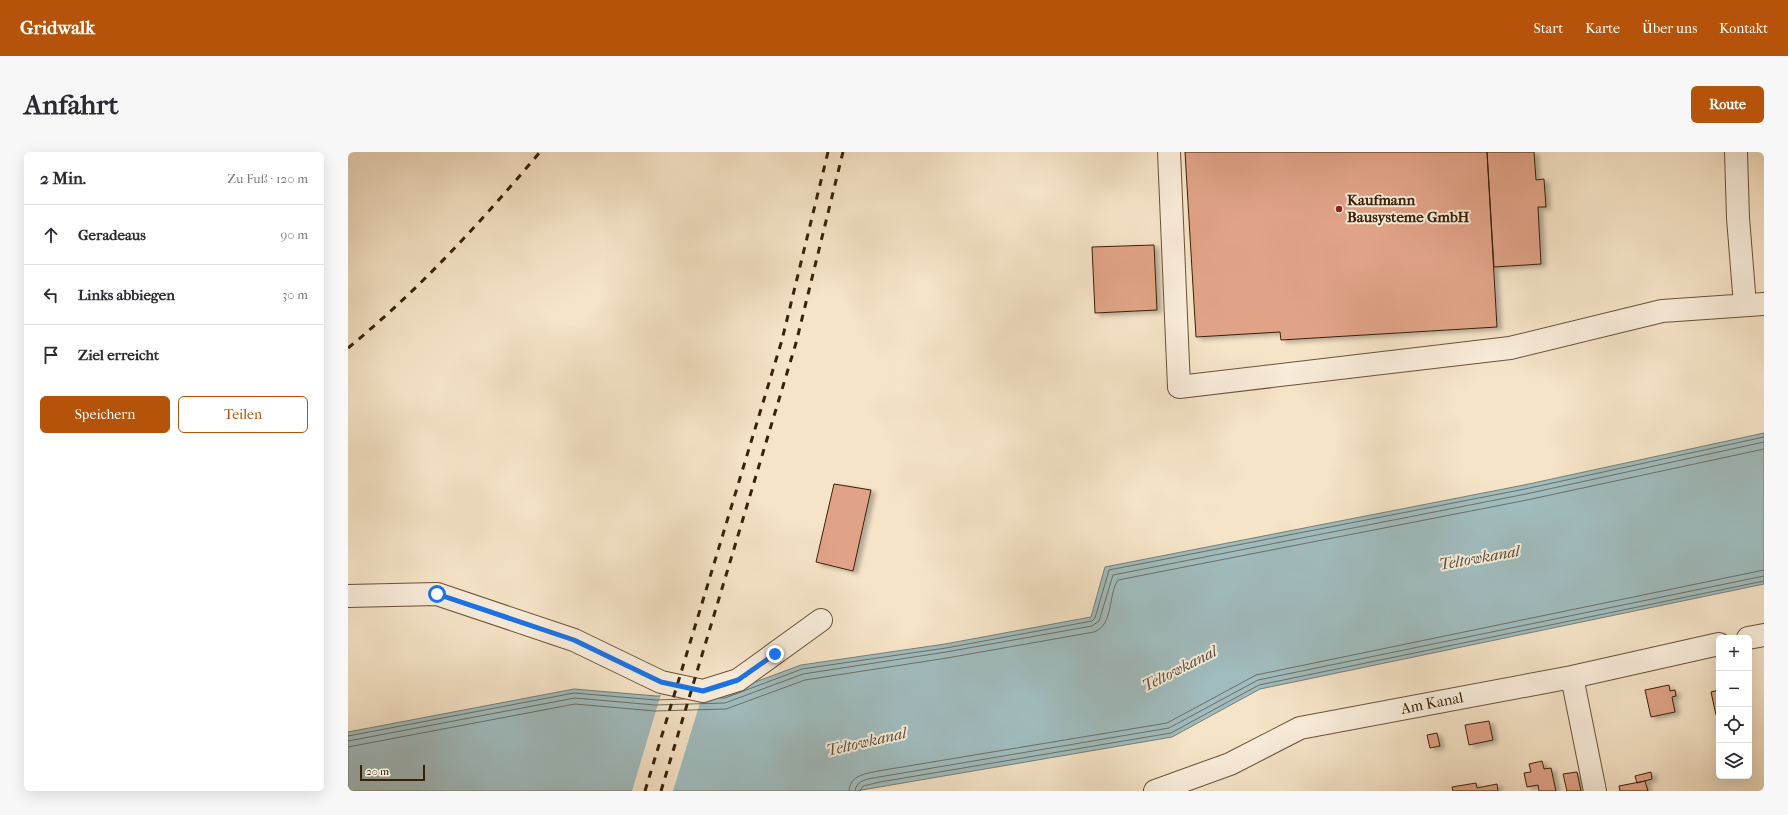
<!DOCTYPE html>
<html lang="de">
<head>
<meta charset="utf-8">
<style>
	body { margin:0; font-family:"IM FELL French Canon",serif; background:#f7f7f7; color:#2b2b33 }
	.controls { position:absolute; right:12px; bottom:12px; display:grid; overflow:hidden; border-radius:6px; box-shadow:0 4px 16px #0002 }
	.controls button { width:36px; height:36px; display:grid; place-items:center; padding:0; border:0; border-bottom:1px solid #e1e1e2; background:#fff; color:#2b2b33; font:20px sans-serif }
	.scale { position:absolute; left:12px; bottom:10px; width:65px; box-sizing:border-box; padding-left:4px; border:2px solid #382105; border-top:0; font-size:11px; line-height:14px; white-space:nowrap; color:#382105; -webkit-text-stroke:3px #f9eddb; paint-order:stroke }
	.stop { position:absolute; width:12px; height:12px; margin:-9px; border:3px solid #1a73e8; border-radius:50%; background:#fff }
	.stop.end { background:#1a73e8; border-color:#fff; box-shadow:0 1px 4px #0008 }
	.list { margin:0; padding:0; list-style:none }
	h2 { display:flex; justify-content:space-between; align-items:center; height:52px; margin:0; padding:0 16px; font-size:17px }
	h2 small { font-size:13px; font-weight:400; color:#7c7c81 }
	.list li { display:grid; grid-template-columns:26px 1fr auto; gap:12px; align-items:center; box-sizing:border-box; height:60px; padding:0 16px; border-top:1px solid #e1e1e2 }
	.list b { display:block; font-size:15px; white-space:nowrap }
	.list em { font-size:13px; font-style:normal; color:#7c7c81 }
	.actions { display:flex; gap:8px; padding:12px 16px }
	.actions a { flex:1; padding:9px 0; border:1px solid #b45309; border-radius:6px; text-align:center; font-size:14px; color:#b45309 }
	.actions .main { background:#b45309; color:#fff }
	.icon { flex:none; width:22px; height:22px; fill:none; stroke:currentColor; stroke-width:2; stroke-linecap:round; stroke-linejoin:round }
	.map { position:relative; flex:none; width:1416px; height:639px; overflow:hidden; border-radius:6px }
	header { display:flex; align-items:center; gap:24px; box-sizing:border-box; height:56px; padding:0 20px; background:#b45309; color:#fff }
	header strong { font-size:19px }
	nav { display:flex; gap:22px; margin-inline-start:auto; font-size:14px }
	.intro { display:flex; align-items:center; justify-content:space-between; box-sizing:border-box; height:96px; padding:0 24px }
	h1 { margin:0; font-size:28px }
	.button { padding:10px 18px; border-radius:6px; background:#b45309; color:#fff; font-size:14px; font-weight:700 }
	main { display:flex; gap:24px; padding:0 24px }
	aside { flex:1; background:#fff; border-radius:6px; box-shadow:0 4px 16px #0002 }
	.map>svg:first-child { display:block }
	.water { fill:#a0bcbe; stroke:#767e74 }
	.pier { fill:#f6e4c8 }
	.lines { fill:none; stroke-linecap:round; stroke-linejoin:round }
	.shore { stroke:#6c6e62; stroke-width:1 }
	.building { fill:#e1a387; stroke:#382105; filter:url(#shadow) }
	.minor-casing { stroke:#685236; stroke-width:24 }
	.minor { stroke:#f9eddb; stroke-width:22 }
	.rail { stroke:#382105; stroke-width:3; stroke-dasharray:7 7; stroke-linecap:butt }
	.route { stroke:#1a73e8; stroke-width:5 }
	.poi-dot { fill:#8f2418; stroke:#f9eddb; stroke-width:1.5 }
	.labels { text-anchor:middle; stroke-width:4; stroke-linejoin:round; paint-order:stroke }
	.poi-label { font-size:15px; font-weight:bold; fill:#382105; stroke:#f9eddb; text-anchor:start }
	.street-label { font-size:15px; fill:#382105; stroke:#f9eddb }
	.water-label { font-size:16px; font-style:italic; fill:#57503c; stroke:#f9eddb }
</style>
</head>
<body>
<header>
<strong>Gridwalk</strong>
<nav><a>Start</a><a>Karte</a><a>Über uns</a><a>Kontakt</a></nav>
</header>
<div class="intro"><h1>Anfahrt</h1><a class="button">Route</a></div>
<main>
<aside>
<h2>2 Min.<small>Zu Fuß · 120 m</small></h2>
<ul class="list">
<li><svg class="icon" aria-label="ahead" viewBox="0 0 24 24"><path d="M12 20V5M6 11l6-6 6 6"/></svg><div><b>Geradeaus</b></div><em>90 m</em></li>
<li><svg class="icon" aria-label="left" viewBox="0 0 24 24"><path d="M17 20v-9H6M10 6l-5 5 5 5"/></svg><div><b>Links abbiegen</b></div><em>30 m</em></li>
<li><svg class="icon" aria-label="arrive" viewBox="0 0 24 24"><path d="M6 21V4h12l-3 4 3 4H6"/></svg><div><b>Ziel erreicht</b></div></li>
</ul>
<div class="actions"><a class="main">Speichern</a><a>Teilen</a></div>
</aside>
<div class="map">
<svg width="1416" height="639" viewBox="0 0 1416 639">
	<defs>
		<filter id="shadow"><feDropShadow dx="4.5" dy="2.5" stdDeviation="2" flood-color="#0004"/></filter>
	</defs>
	<rect width="100%" height="100%" fill="#f6e4c8"/>
	<filter id="stains"><feTurbulence type="fractalNoise" baseFrequency=".005" numOctaves="4"/><feColorMatrix values="0 0 0 0 .2 0 0 0 0 .09 0 0 0 0 .02 0 0 0 .5 -.17"/></filter>
	<radialGradient id="worn" r=".72"><stop offset=".6" stop-color="#630" stop-opacity="0"/><stop offset="1" stop-color="#630" stop-opacity=".3"/></radialGradient>
	<!-- water -->
	<path class="water" d="M1416,281V432L912,537L824,585L508,639H0V580L226,537L308,544L375,542L453,513L597,492L743,465L757,415L1176,333Z"/>
	<!-- pier -->
	<path class="pier" d="M355,541L325,639H284L313,542Z"/>
	<g class="lines">
		<!-- shore -->
		<path class="shore" d="M372,546H377L454,517L598,496L744,469L747,466L761,418L1177,337L1416,285
			M0,584L226,541L308,548L336,547
			M0,589L227,546L307,553L377,551L455,522L598,500L744,474L751,469L765,423L1178,342L1416,290
			M0,595L227,552L307,559L378,557L457,528L599,506L746,480C766,473 760,442 770,428L1179,348L1416,297
			M501,639C502,623 517,622 530,619L819,571L908,523L1416,418
			M507,639C508,627 522,627 531,625L821,576L910,528L1416,424
			M512,639L515,634L532,630L823,581L911,533L1416,429"/>
	</g>
	<!-- building -->
	<path class="building" d="M837,0H1139L1149,175L933,188L932,180L848,185Z
		M1139,0H1186L1188,28L1196,27L1198,55H1190L1193,112L1146,115Z
		M806,93L809,158L747,161L744,95Z
		M486,332L523,338L505,419L468,410Z
		M1321,533L1322,539L1327,538L1328,544L1324,545L1327,560L1303,565L1297,538Z
		M1371,538V562L1368,563L1363,540Z
		M1141,569L1145,588L1121,593L1117,573Z
		M1089,581L1092,594L1082,596L1079,583Z
		M1194,609L1196,617L1203,616L1208,639H1191L1190,633L1179,635L1176,621L1183,620L1181,612Z
		M1229,620L1233,639H1219L1215,622Z
		M1303,620L1304,627L1289,631L1287,624Z
		M1297,629L1300,639H1272L1271,634Z
		M1128,631L1129,636L1149,632L1150,639H1105L1104,635Z"/>
	<g class="lines">
		<defs>
			<path id="minor" d="M821,0L831,235L1162,196L1314,159L1416,152
				M1388,0L1390,66L1397,153
				M0,444L89,442L226,488L313,530L355,539L390,528L473,468
				M1400,486L1416,483
				M1224,525L1247,639
				M807,639L882,612L952,576L1224,525L1371,492"/>
		</defs>
		<!-- minor casing -->
		<use href="#minor" class="minor-casing"/>
		<!-- minor -->
		<use href="#minor" class="minor"/>
		<!-- rail -->
		<path class="rail" d="M0,196C71,138 133,70 192,0
			M297,639L434,188L480,0
			M313,639L448,191L495,0"/>
	</g>
	<g class="lines">
		<!-- route -->
		<path class="route" d="M89,442L226,488L313,530L355,539L390,528L427,502"/>
	</g>
	<!-- markers -->
	<circle class="poi-dot" cx="991" cy="57" r="4"/>
	<g class="labels">
		<!-- poi labels -->
		<g class="poi-label">
			<text x="999" y="53">Kaufmann<tspan x="999" dy="17">Bausysteme GmbH</tspan></text>
		</g>
		<!-- street labels -->
		<g class="street-label">
			<text transform="translate(1084 551) rotate(-11)" y="5">Am Kanal</text>
		</g>
		<!-- water labels -->
		<g class="water-label">
			<text transform="translate(1131 405) rotate(-10)" y="6">Teltowkanal</text>
			<text transform="translate(831 516) rotate(-27)" y="6">Teltowkanal</text>
			<text transform="translate(518 589) rotate(-13)" y="6">Teltowkanal</text>
		</g>
	</g>
	<rect width="100%" height="100%" filter="url(#stains)"/>
	<rect width="100%" height="100%" fill="url(#worn)"/>
</svg>
<div class="controls">
<button>+</button>
<button>−</button>
<button><svg class="icon" aria-label="locate" viewBox="0 0 24 24"><circle cx="12" cy="12" r="6"/><path d="M12 2v4M12 18v4M2 12h4M18 12h4"/></svg></button>
<button><svg class="icon" aria-label="layers" viewBox="0 0 24 24"><path d="M12 4l9 5-9 5-9-5zM3 14l9 5 9-5"/></svg></button>
</div>
<div class="scale">20 m</div>
<div class="stop" style="left:89px;top:442px"></div>
<div class="stop end" style="left:427px;top:502px"></div>
</div>
</main>
</body>
</html>
